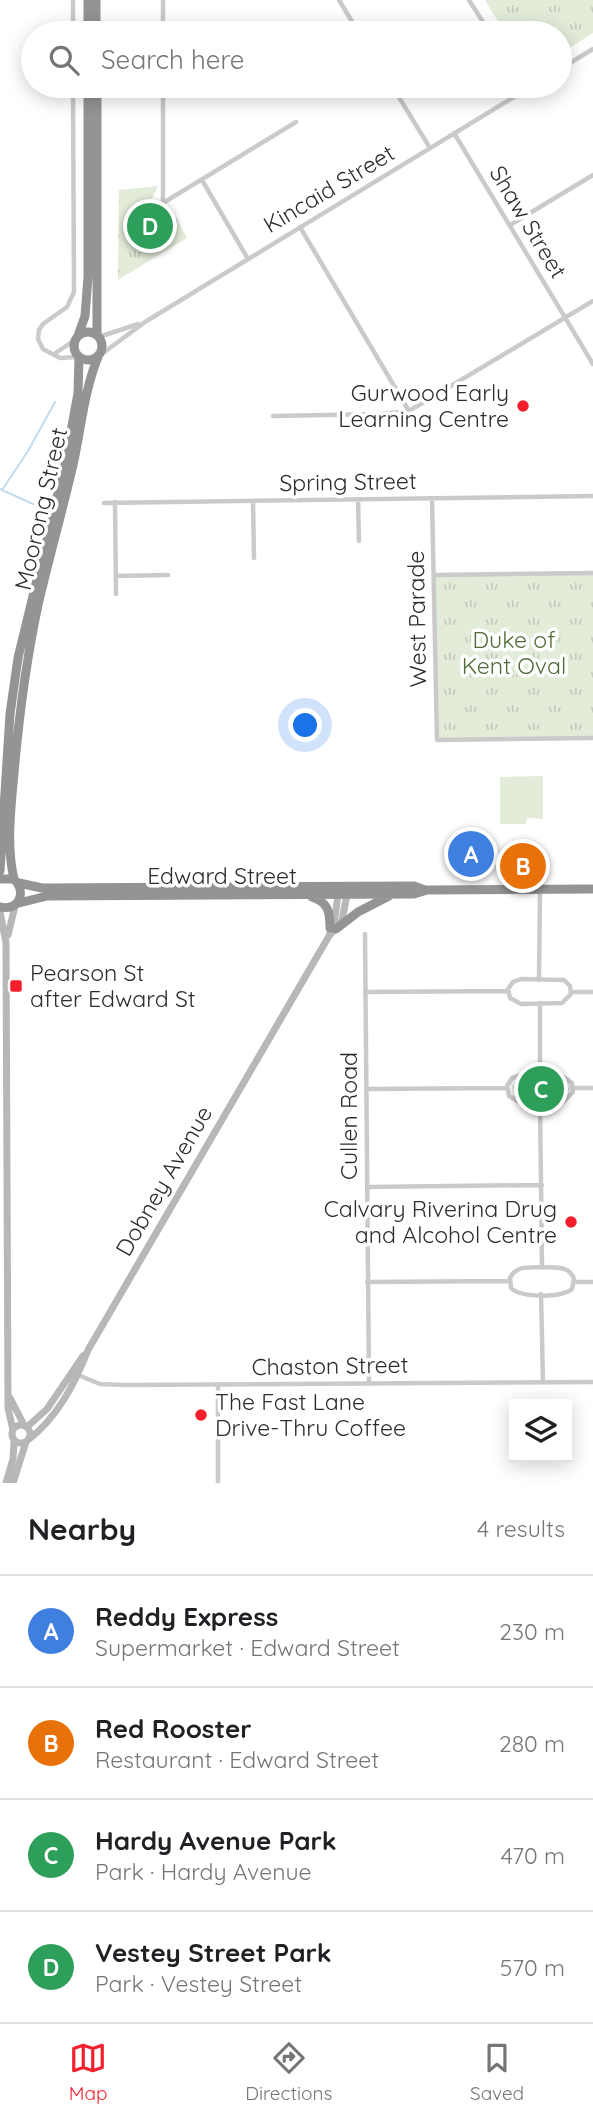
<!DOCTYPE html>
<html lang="en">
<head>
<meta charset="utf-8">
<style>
	body { margin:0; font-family:Quicksand,sans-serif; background:#f6f6f6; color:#202124 }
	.controls { position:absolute; right:21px; bottom:21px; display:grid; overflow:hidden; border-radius:0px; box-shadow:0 4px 18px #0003 }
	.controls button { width:63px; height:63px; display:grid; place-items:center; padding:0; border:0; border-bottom:2px solid #e0e0e0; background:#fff; color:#202124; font:35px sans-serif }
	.you { position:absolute; left:306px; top:726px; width:24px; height:24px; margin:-18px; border:5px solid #fff; border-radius:50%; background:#1a73e8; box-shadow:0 0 0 10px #1a73e833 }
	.badge { display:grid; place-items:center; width:46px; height:46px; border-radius:50%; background:#f41f2c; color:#fff; font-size:23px; font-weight:700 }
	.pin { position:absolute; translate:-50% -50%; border:4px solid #fff; box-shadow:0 2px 7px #0006 }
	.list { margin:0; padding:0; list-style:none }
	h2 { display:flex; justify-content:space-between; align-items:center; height:91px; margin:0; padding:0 28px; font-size:30px }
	h2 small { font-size:23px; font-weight:400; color:#757577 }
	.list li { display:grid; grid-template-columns:46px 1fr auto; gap:21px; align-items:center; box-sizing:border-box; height:112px; padding:0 28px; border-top:2px solid #e0e0e0 }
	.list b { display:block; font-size:26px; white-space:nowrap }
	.list p { margin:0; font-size:23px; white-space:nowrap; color:#757577 }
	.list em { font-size:23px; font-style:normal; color:#757577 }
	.icon { flex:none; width:38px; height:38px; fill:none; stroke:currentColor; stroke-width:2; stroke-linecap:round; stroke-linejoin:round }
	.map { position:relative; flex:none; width:593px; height:1483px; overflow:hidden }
	.search { position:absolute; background:#fff; box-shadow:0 4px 18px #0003; left:21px; right:21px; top:21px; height:77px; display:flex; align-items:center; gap:18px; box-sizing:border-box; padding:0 24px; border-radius:38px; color:#757577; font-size:26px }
	.sheet { height:539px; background:#fff }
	nav { display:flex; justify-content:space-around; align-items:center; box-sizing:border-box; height:98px; border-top:2px solid #e0e0e0; background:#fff; font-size:19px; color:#757577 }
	nav a { display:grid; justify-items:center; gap:4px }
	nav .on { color:#f41f2c }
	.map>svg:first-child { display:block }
	.green { fill:#e3ecd9 }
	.park { fill:url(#park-tufts) }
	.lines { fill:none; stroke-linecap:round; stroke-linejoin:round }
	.stream { stroke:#c3ddee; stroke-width:2 }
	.street { stroke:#cacaca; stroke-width:4.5 }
	.secondary { stroke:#b7b7b7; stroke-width:7 }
	.highway { stroke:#949494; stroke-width:9 }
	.poi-dot { fill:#f41f2c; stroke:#fff; stroke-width:2.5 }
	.labels { text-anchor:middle; stroke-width:7; stroke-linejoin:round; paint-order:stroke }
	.street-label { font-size:23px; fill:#2d2d2d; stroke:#fff }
	.poi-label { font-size:23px; fill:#2d2d2d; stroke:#fff; text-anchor:end }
	.park-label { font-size:23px; fill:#4f6c37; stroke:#fff }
</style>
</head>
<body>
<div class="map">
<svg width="593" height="1483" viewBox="0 0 593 1483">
	<defs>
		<pattern id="park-tufts" width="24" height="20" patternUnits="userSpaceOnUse" patternTransform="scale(1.75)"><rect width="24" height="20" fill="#e3ecd9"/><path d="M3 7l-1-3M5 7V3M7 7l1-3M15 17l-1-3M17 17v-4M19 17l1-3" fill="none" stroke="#c3cbbb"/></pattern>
	</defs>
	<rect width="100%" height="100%" fill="#fff"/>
	<!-- green -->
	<path class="green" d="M543,776V819L527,818L526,824H500V777Z"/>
	<!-- park -->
	<path class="park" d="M485,0H593V33L560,54V33H505Z
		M158,186L152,199L154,209L162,214L172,210L187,238L118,280L119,190Z
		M593,573V738L437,740L434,575Z
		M525,1078H558L569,1084L570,1090C561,1104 530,1103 516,1096L512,1087L516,1081Z"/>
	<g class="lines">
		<!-- stream -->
		<path class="stream" d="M0,489L2,490L28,451L55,402
			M2,490L33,504"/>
		<!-- street -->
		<path class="street" d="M73,0V33
			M339,0L359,33
			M469,0L490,33
			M163,33V0
			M560,69L593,49
			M73,86L74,292L67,307L43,324L39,330L38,339L43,349L60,358L77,357
			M392,86L430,148
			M164,93L176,86
			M454,133L593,364
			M202,180L248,259
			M163,202V86
			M163,203L296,122
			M510,225L593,175
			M300,227L409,411
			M99,337L138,324
			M54,354L75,340
			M99,356L145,322L532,86
			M273,416L380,414L409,411L593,301
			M432,498L437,740L593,738
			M358,499L359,541
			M253,501L254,558
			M115,502L116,594
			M104,503L593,496
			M434,575L593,573
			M116,576L168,575
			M365,934L369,1382
			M521,979L564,980L570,986L571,994L562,1003L521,1004L510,998L508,989L513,982Z
			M539,980L540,891
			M365,992L508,991
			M571,992H593
			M521,1075H561L572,1083L573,1092L563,1102L521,1103L509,1096L507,1086L512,1078Z
			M540,1075V1003
			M573,1088H593
			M366,1089L507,1088
			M540,1102L542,1267
			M367,1187L542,1185
			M542,1267C555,1268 569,1265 574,1279L572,1289C561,1298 521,1298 511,1288L510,1278C516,1265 529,1268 542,1267Z
			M367,1282L510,1281
			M574,1282H593
			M541,1294L543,1382
			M78,1375L100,1384L123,1385L593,1382
			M218,1384V1483"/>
		<!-- secondary -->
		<path class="secondary" d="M0,912L6,943L8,1408L13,1430
			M8,935L15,906
			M10,1398L24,1425
			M12 1434a9 9 0 1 1 18 0a9 9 0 1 1-18 0Z
			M27,1427L47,1409L83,1356
			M28,1440C58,1417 75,1383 88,1350L329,936L335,917L338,895L343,887L347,895L342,920L329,936
			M6,1483L13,1459L14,1441
			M13,1483L26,1442"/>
		<!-- highway -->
		<path class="highway" d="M88,0V33
			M96,0V33
			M74 346a14 14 0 1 1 28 0a14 14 0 1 1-28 0Z
			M97,335V86
			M78,336L85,316L88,277V86
			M0,871L10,714L18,658L65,464L78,393L79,357
			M0,879H14C27,893 19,911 0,907
			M14,879C6,846 11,807 14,773C19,716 26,661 38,605C49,558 62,512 73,465C81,429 84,391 98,357
			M19,883L42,888L414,886L425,890
			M312,897C328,902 330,912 330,928
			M19,903L47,896L414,894L427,890L593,889
			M336,929L358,912L389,896"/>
	</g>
	<!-- markers -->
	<g class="poi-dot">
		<circle cx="523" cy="406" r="7"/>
		<rect x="9" y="979" width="14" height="14" rx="3.5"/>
		<circle cx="571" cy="1222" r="7"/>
		<circle cx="201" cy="1415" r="7"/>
	</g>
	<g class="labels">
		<!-- street labels -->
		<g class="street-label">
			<text transform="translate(329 189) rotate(-31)" y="8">Kincaid Street</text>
			<text transform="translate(528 222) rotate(59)" y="8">Shaw Street</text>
			<text transform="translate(348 482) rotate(-1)" y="8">Spring Street</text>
			<text transform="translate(41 509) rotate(-77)" y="8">Moorong Street</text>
			<text transform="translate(417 619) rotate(-91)" y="8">West Parade</text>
			<text x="222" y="884">Edward Street</text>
			<text transform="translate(349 1116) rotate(-90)" y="8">Cullen Road</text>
			<text transform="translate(164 1181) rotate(-60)" y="8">Dobney Avenue</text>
			<text transform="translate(330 1366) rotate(-1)" y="8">Chaston Street</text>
		</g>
		<!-- poi labels -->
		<g class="poi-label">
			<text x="509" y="401">Gurwood Early<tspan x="509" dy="26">Learning Centre</tspan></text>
			<text x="30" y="981" text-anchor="start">Pearson St<tspan x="30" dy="26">after Edward St</tspan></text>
			<text x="557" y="1217">Calvary Riverina Drug<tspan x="557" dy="26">and Alcohol Centre</tspan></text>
			<text x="215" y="1410" text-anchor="start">The Fast Lane<tspan x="215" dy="26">Drive-Thru Coffee</tspan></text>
		</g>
		<!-- park labels -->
		<g class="park-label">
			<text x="514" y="648">Duke of<tspan x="514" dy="26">Kent Oval</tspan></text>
		</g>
	</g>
</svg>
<div class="controls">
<button><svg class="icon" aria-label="layers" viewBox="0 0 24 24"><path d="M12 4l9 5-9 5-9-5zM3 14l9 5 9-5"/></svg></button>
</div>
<div class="you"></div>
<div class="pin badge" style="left:471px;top:854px;background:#3f7fe0">A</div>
<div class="pin badge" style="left:523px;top:866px;background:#e8710a">B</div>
<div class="pin badge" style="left:541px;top:1089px;background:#2e9e5b">C</div>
<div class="pin badge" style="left:150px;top:226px;background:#2e9e5b">D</div>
<div class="search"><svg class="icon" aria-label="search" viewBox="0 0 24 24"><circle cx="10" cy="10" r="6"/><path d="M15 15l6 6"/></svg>Search here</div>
</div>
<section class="sheet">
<h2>Nearby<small>4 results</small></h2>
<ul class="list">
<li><span class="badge" style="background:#3f7fe0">A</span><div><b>Reddy Express</b><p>Supermarket · Edward Street</p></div><em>230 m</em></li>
<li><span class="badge" style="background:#e8710a">B</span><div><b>Red Rooster</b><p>Restaurant · Edward Street</p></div><em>280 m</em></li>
<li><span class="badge" style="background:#2e9e5b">C</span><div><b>Hardy Avenue Park</b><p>Park · Hardy Avenue</p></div><em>470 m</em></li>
<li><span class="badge" style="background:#2e9e5b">D</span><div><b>Vestey Street Park</b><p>Park · Vestey Street</p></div><em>570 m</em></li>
</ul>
</section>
<nav>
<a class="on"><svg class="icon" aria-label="map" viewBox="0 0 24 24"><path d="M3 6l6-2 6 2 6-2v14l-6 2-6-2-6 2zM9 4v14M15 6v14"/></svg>Map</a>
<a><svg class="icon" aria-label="directions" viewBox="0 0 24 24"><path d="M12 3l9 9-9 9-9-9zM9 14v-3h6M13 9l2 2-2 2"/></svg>Directions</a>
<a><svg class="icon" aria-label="saved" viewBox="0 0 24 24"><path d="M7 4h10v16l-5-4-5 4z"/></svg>Saved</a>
</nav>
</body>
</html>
